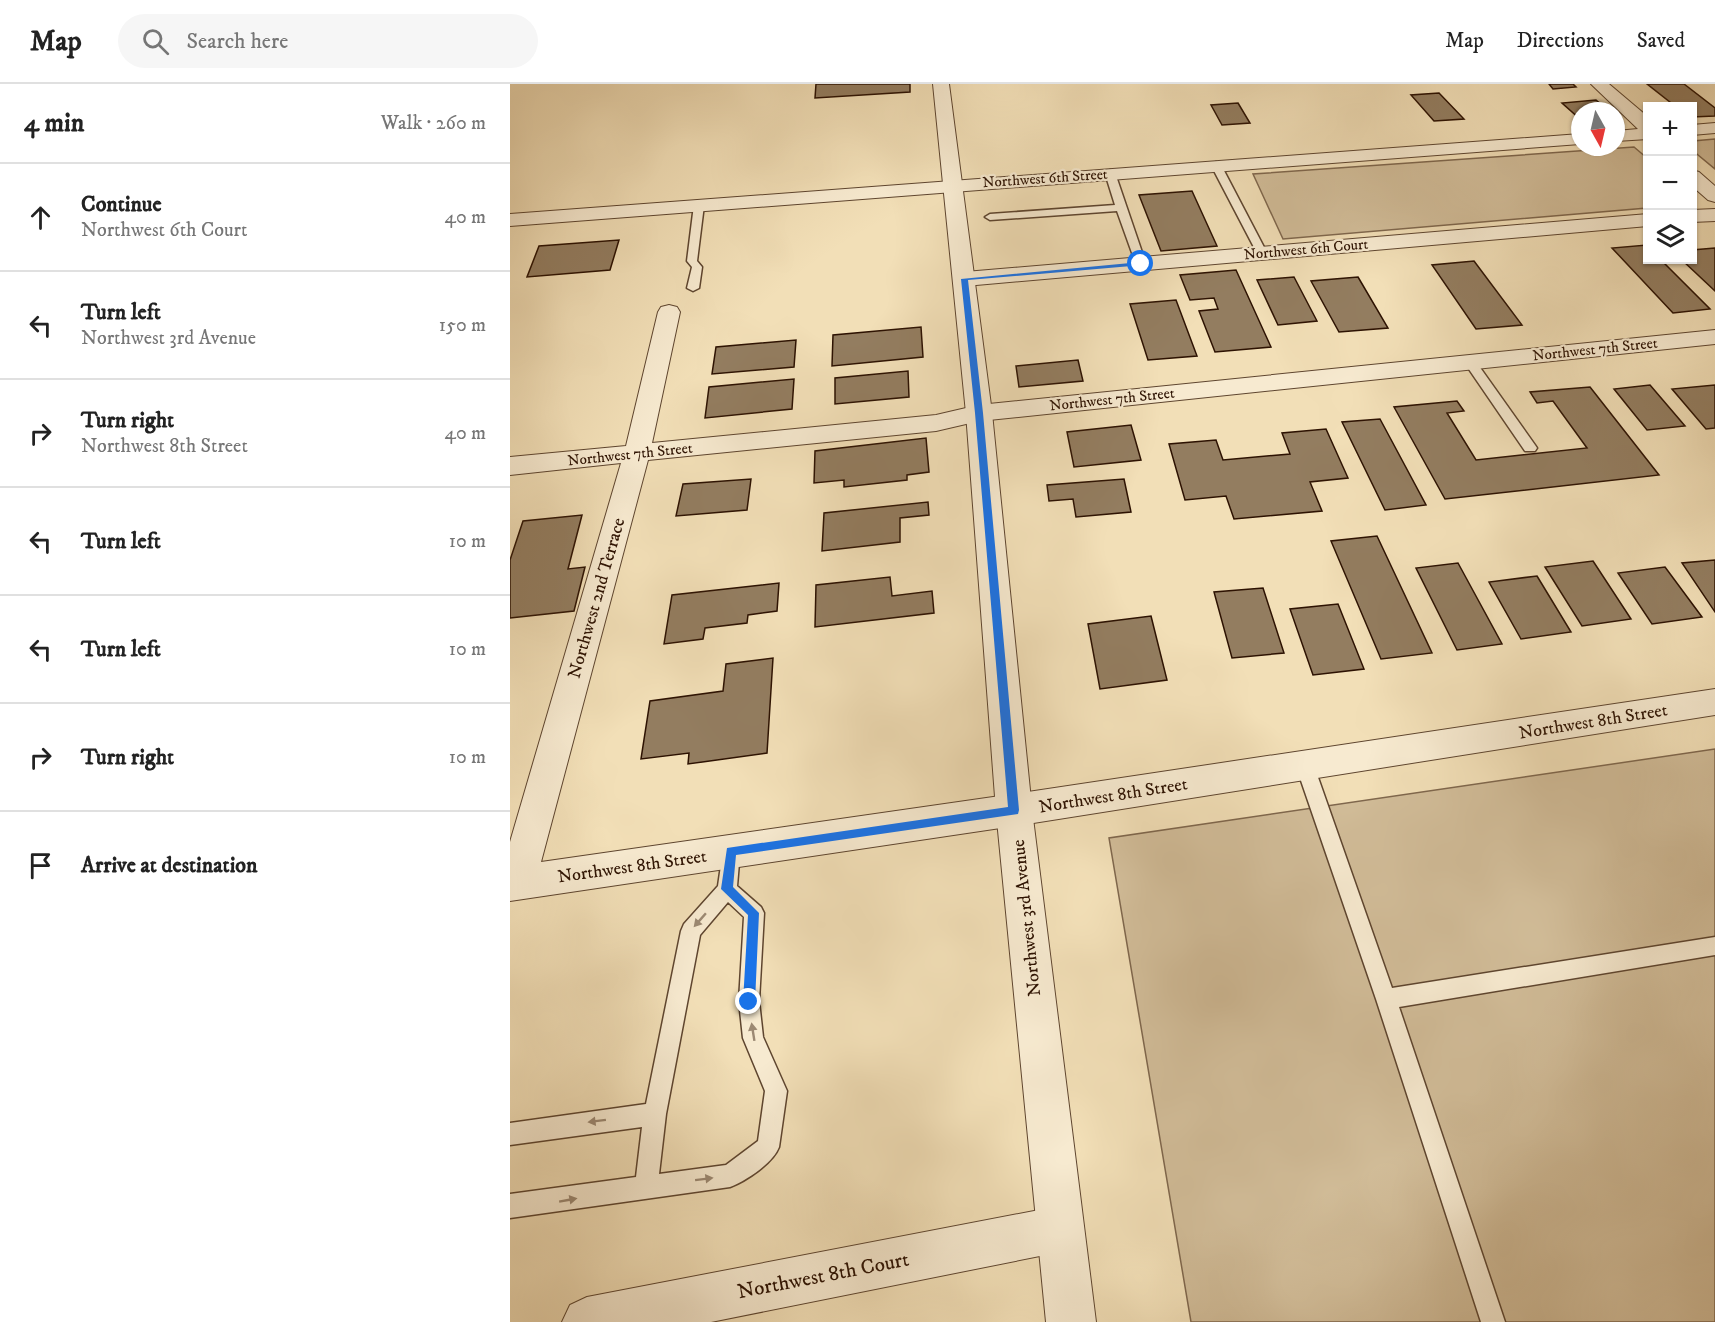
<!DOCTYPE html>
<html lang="en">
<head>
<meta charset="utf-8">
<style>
	body { margin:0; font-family:"IM FELL DW Pica",serif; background:#f6f6f6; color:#222 }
	.controls { position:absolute; right:18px; top:18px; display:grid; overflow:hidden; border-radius:0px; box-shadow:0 2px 4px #0004 }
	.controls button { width:54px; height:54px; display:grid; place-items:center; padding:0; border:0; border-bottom:2px solid #e0e0e0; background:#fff; color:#222; font:30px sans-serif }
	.compass { position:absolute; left:1061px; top:18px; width:54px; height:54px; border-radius:50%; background:#fff; box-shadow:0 2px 4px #0004; rotate:172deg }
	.stop { position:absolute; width:18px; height:18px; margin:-14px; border:4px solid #1a73e8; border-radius:50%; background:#fff }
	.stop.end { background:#1a73e8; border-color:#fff; box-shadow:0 2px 6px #0008 }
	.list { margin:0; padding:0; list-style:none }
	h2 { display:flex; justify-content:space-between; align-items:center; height:78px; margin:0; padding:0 24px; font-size:26px }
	h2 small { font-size:20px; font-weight:400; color:#767676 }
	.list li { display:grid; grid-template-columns:39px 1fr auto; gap:18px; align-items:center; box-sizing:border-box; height:108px; padding:0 24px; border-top:2px solid #e0e0e0 }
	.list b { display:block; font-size:22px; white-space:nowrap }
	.list p { margin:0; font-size:20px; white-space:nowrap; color:#767676 }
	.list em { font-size:20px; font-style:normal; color:#767676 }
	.icon { flex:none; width:33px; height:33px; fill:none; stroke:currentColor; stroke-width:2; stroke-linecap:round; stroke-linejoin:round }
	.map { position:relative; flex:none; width:1205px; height:1238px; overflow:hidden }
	header { display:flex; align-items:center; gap:36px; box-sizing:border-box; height:84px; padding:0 30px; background:#fff; border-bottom:2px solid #e0e0e0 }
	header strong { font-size:28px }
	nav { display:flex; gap:33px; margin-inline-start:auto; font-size:21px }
	.search { width:420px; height:54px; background:#f6f6f6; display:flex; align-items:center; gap:15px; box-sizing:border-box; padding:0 21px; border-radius:33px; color:#767676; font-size:22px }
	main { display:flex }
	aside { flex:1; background:#fff }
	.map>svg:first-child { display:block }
	.green { fill:#d1bc98; stroke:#7f674d; stroke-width:1.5 }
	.building { fill:#937d60; stroke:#2d1202; stroke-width:1.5 }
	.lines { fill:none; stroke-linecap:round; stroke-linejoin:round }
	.service-casing { stroke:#5e452f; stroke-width:3 }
	.minor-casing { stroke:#5e452f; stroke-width:2 }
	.tertiary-casing { stroke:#5e452f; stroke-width:2 }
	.service { fill:#f7ead0; fill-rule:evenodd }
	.minor { fill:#f7ead0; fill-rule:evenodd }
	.tertiary { fill:#f7ead0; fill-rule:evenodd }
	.oneway { fill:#9c8973 }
	.route { fill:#1a73e8 }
	.labels { text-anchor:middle; stroke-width:4.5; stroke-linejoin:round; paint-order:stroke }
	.far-street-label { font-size:15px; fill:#2d1202; stroke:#f7ead0 }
	.street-label { font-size:18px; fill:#2d1202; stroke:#f7ead0 }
	.near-street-label { font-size:21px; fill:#2d1202; stroke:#f7ead0 }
</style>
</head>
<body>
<header>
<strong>Map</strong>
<div class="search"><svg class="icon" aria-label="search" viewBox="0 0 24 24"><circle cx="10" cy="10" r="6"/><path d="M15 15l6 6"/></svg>Search here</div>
<nav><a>Map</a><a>Directions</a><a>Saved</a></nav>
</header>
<main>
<aside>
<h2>4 min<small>Walk · 260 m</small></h2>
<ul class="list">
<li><svg class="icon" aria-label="ahead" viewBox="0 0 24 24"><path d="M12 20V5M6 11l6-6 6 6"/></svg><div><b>Continue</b><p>Northwest 6th Court</p></div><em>40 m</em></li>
<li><svg class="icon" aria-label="left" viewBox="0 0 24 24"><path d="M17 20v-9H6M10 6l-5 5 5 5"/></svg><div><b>Turn left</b><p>Northwest 3rd Avenue</p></div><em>150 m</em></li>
<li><svg class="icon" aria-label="right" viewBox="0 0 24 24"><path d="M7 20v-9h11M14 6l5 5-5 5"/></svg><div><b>Turn right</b><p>Northwest 8th Street</p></div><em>40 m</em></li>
<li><svg class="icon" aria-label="left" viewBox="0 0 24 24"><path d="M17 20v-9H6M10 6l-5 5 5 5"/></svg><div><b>Turn left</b></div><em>10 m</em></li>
<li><svg class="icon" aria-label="left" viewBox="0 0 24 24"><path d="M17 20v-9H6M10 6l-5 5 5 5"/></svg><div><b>Turn left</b></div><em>10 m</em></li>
<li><svg class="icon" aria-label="right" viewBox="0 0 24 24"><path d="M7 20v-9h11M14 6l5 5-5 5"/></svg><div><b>Turn right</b></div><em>10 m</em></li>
<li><svg class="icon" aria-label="arrive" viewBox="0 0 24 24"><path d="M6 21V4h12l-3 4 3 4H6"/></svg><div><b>Arrive at destination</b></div></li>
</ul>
</aside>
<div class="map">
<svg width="1205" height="1238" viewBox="0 0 1205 1238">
	<rect width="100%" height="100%" fill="#f2dfb7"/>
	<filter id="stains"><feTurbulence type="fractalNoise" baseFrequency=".00333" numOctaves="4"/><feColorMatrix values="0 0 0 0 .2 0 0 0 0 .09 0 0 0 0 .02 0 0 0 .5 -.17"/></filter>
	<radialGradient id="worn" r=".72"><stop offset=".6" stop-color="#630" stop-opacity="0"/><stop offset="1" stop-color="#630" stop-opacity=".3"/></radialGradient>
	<!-- green -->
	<path class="green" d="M1205,55V85L1182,66L1183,57Z
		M1124,63L1137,74V124L773,155L743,90Z
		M1205,665V1238H681L599,754Z"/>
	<!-- building -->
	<path class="building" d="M306,0H400V8L305,14Z
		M1039,0H1063L1066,3L1043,5Z
		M1137,0H1174L1205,24V32L1182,33V22H1165Z
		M929,9L954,35L924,37L901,11Z
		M1086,16L1099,27H1070V35L1052,19Z
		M728,19L740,39L712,41L701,21Z
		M682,107L707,162L651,167L629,111Z
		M109,156L100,186L17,193L29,162Z
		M1137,161L1138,176H1151L1200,225L1163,229L1102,164Z
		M1205,164V207L1172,176H1182V166Z
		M964,177L1012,241L966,245L922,181Z
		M726,186L761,263L705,268L689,227L708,225L704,214L680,216L670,191Z
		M784,193L807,237L768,241L747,196Z
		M848,193L878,244L829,248L801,197Z
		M666,216L687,272L638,276L620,220Z
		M411,243L413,273L322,282L323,251Z
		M286,256L284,283L202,290L206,263Z
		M568,276L573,297L509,303L506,282Z
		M398,287L399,313L325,320V294Z
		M284,295L282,325L195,334L199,303Z
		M1140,301L1175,342L1137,346L1104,305Z
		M1205,301V344L1196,345L1162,305Z
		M1080,303L1149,391L935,415L884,323L947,317L954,327L937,329L966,376L1077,364L1043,317L1027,319L1020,308Z
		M870,335L916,421L875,426L832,338Z
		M621,341L631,376L564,383L557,348Z
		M816,345L838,394L800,398L812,427L724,435L716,412L675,416L659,360L706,356L713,376L780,370L772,349Z
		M416,354L419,388L397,391V396L334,403V396L304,399L305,367Z
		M241,395L237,426L166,432L173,400Z
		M614,395L621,428L566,433L563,415L539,417L537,401Z
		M418,418L419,431L390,434V458L312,467L314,429Z
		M72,431L58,485L75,483L64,527L0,534V476L13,437Z
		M867,452L922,569L871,575L821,457Z
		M1205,476V528L1172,479Z
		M1083,477L1121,535L1072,542L1035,483Z
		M948,479L992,560L947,566L906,484Z
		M1155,483L1192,533L1142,540L1108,489Z
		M1027,492L1061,548L1011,555L979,498Z
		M380,493L382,512L422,507L424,529L305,543L306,501Z
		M269,499L267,527L238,531L237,539L195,544L193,555L154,560L162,511Z
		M753,504L774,569L722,574L704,508Z
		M828,520L854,585L803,591L780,525Z
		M641,532L657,596L590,605L578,540Z
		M263,574L257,669L178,680L179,669L131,675L140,617L213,607L216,580Z"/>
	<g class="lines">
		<defs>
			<path id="service" d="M706,78L711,81L757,169L756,171H748L747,169L701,81Z
				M600,86L605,89L636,180L635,182L631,183L626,180L607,127L480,136L475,133L480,130L605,121L595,89Z
				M189,118L194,121L187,177L192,183L189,204L183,207L177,204L182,183L177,177L184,121Z
				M960,274L964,275L1025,361L1027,364L1025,367H1015L954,278Z
				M795,675L801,677L804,682L882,904L1205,853V871L889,923L995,1238H971L866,915L786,682L789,677Z
				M221,759L228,761L230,767L227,802L251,823L254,829L249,917L253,953L277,1007L269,1063C263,1079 236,1097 220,1103L0,1134V1110L126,1093L132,1043L0,1061V1039L136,1020L171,847L174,840L208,802L214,761ZM218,818L234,833L229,917L233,954L255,1007L248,1057L216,1081L149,1090L156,1030L190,851Z"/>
			<path id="minor" d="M1081,0H1099L1138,33V55L1106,57V47L1128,45Z
				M1205,39V49L1182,51V41Z
				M1070,50V60L0,142V130Z
				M1182,86L1189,88L1205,102V118L1198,116L1182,102Z
				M1205,125V137L1182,138V126Z
				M1138,130V142L455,202L447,200L444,195L447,190L455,188Z
				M159,221L167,223L170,228L142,359L426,331L469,321L1205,246V260L469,337L426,347L138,376L31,778L504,710L1205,605V631L504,742L0,817V758L111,379L0,391V373L116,362L148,228L151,223Z
				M550,1122L567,1128L573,1145L567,1162L550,1168L201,1238H52L60,1221L77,1213Z"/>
			<path id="tertiary" d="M423,0H439L482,329L522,726L586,1238H536L486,726L456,329Z"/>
		</defs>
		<!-- service casing -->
		<use href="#service" class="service-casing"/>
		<!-- minor casing -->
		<use href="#minor" class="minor-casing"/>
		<!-- tertiary casing -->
		<use href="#tertiary" class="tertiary-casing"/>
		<!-- service -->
		<use href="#service" class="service"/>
		<!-- minor -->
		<use href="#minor" class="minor"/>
		<!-- tertiary -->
		<use href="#tertiary" class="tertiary"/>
	</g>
	<!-- one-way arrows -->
	<defs><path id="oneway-solid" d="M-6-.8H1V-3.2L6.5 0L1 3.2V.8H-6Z" transform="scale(1.5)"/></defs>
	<g class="oneway">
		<use href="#oneway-solid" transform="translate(190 836) rotate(131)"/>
		<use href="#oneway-solid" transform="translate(243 948) rotate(-99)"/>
		<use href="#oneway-solid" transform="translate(87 1037) rotate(173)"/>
		<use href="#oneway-solid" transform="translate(194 1095) rotate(-7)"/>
		<use href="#oneway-solid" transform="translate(58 1116) rotate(-10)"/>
	</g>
	<!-- route -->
	<path class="route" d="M631,178L633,181L458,196L473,329L509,726L508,730L226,771L223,803L249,829L245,918L239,924L235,922L233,918L238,831L211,805L217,764L498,723L465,329L451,195Z"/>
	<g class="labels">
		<!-- far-street labels -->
		<g class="far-street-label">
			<text transform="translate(535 94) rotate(-4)" y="5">Northwest 6th Street</text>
			<text transform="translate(796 165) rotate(-5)" y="5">Northwest 6th Court</text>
			<text transform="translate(1085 265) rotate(-6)" y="5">Northwest 7th Street</text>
			<text transform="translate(602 315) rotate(-6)" y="5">Northwest 7th Street</text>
			<text transform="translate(120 370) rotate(-6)" y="5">Northwest 7th Street</text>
		</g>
		<!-- street labels -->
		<g class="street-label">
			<text transform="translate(86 514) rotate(-74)" y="6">Northwest 2nd Terrace</text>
			<text transform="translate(1083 637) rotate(-9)" y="6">Northwest 8th Street</text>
			<text transform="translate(603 711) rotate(-9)" y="6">Northwest 8th Street</text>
			<text transform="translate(122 782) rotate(-8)" y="6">Northwest 8th Street</text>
			<text transform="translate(516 834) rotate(-96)" y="6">Northwest 3rd Avenue</text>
		</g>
		<!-- near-street labels -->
		<g class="near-street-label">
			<text transform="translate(313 1191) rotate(-11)" y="7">Northwest 8th Court</text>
		</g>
	</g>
	<rect width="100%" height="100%" filter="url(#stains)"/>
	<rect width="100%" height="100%" fill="url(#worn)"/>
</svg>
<div class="controls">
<button>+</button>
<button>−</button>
<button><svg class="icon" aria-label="layers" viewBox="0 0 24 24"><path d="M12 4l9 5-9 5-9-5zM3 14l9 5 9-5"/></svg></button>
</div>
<svg class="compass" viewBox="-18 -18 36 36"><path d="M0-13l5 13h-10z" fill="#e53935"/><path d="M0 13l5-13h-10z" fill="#767676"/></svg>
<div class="stop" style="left:631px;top:180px"></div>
<div class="stop end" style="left:239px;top:918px"></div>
</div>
</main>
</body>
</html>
